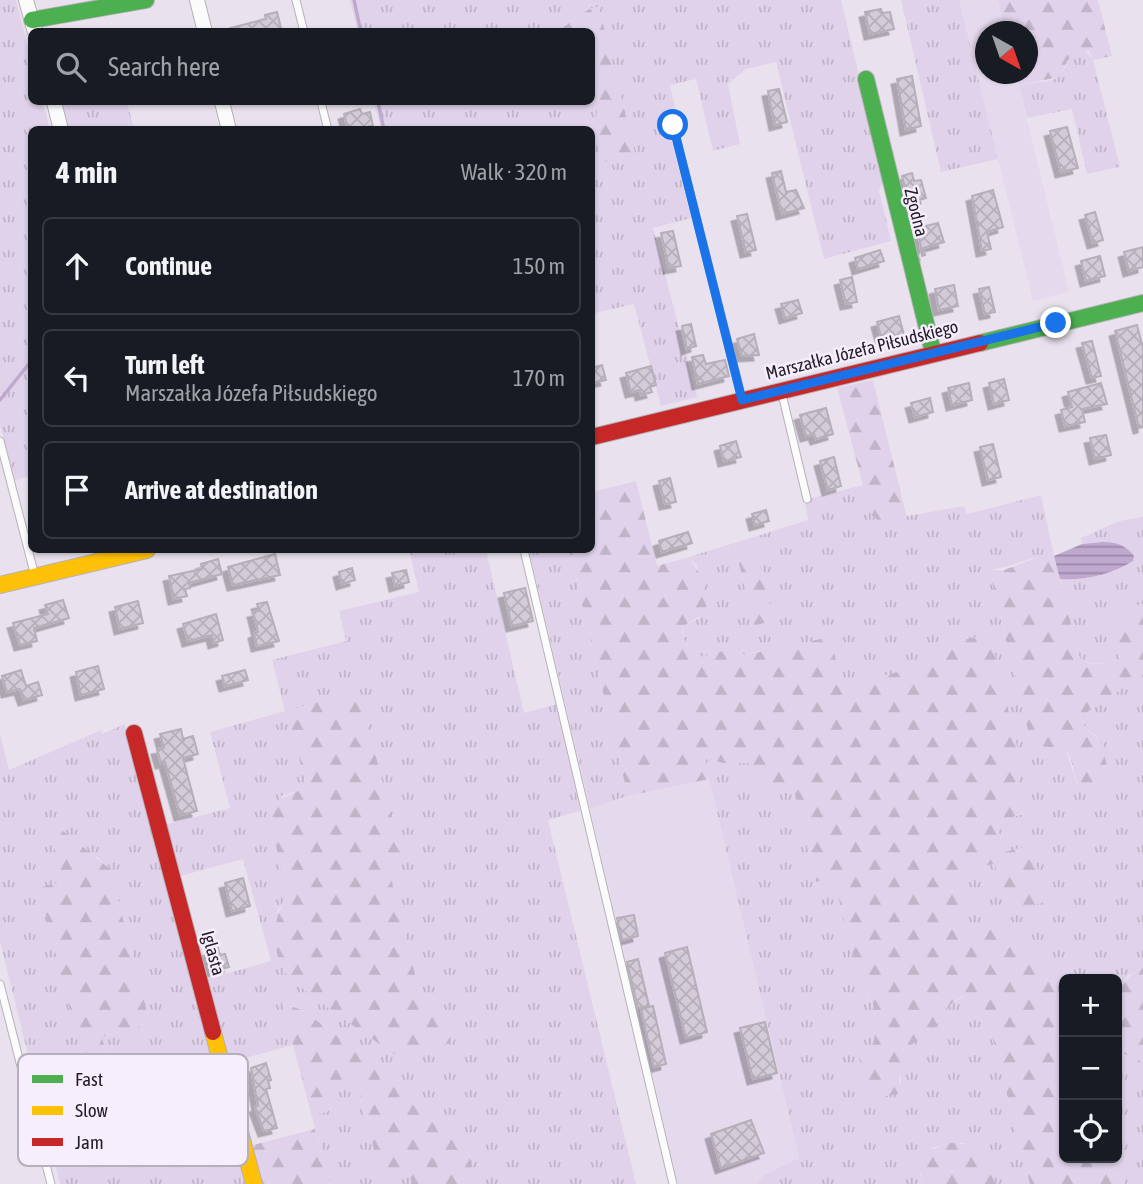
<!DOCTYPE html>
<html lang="en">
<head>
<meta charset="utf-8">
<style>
	body { margin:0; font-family:"Asap Condensed",sans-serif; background:#20242c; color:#f1f3f6 }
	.controls { position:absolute; right:21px; bottom:21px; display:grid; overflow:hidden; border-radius:10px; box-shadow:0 2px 5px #0004 }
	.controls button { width:63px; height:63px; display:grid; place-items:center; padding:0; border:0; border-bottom:2px solid #363941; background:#171b24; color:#f1f3f6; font:35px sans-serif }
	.compass { position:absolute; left:975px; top:21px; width:63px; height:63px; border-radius:50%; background:#171b24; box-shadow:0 2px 5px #0004; rotate:140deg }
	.stop { position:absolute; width:21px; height:21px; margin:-16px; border:5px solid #1a73e8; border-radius:50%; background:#fff }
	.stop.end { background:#1a73e8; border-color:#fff; box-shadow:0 2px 7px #0008 }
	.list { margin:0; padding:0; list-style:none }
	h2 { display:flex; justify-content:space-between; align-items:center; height:91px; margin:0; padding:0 28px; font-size:30px }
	h2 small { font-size:23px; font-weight:400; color:#9ea1a6 }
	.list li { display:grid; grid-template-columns:46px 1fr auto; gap:21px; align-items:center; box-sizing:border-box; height:98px; margin:0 14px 14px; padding:0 14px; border:2px solid #363941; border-radius:10px }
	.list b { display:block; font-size:26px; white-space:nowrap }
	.list p { margin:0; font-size:23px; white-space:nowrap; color:#9ea1a6 }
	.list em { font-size:23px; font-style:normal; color:#9ea1a6 }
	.icon { flex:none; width:38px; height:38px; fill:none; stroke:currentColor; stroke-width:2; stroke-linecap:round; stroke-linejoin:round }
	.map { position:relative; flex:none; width:1143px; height:1184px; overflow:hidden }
	.search { position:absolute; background:#171b24; box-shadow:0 2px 5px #0004; left:28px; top:28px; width:567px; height:77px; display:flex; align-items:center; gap:18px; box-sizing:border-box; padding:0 24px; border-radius:10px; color:#9ea1a6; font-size:26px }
	.panel { position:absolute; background:#171b24; box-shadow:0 2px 5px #0004; left:28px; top:126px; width:567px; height:427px; border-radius:10px }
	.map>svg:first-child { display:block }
	.built { fill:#e5d9ed }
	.grass { fill:url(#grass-tufts); fill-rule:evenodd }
	.forest { fill:url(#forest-firs) }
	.water { fill:url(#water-rules) }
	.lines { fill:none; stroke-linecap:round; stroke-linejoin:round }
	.stream { stroke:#bfa9cf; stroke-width:3.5 }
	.building { fill:url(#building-cross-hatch); stroke:#b4afb8; stroke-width:2; filter:url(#shadow) }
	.lane-casing { stroke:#b6b0b9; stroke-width:9 }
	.street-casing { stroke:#b6b0b9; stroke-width:16 }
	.fast-casing { stroke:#b6b0b9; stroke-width:18 }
	.slow-casing { stroke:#b6b0b9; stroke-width:18 }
	.jam-casing { stroke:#b6b0b9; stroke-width:18 }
	.lane { stroke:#fcfbfc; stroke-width:7 }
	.street { stroke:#fcfbfc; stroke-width:14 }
	.fast { stroke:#4caf50; stroke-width:16 }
	.slow { stroke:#ffc107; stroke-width:16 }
	.jam { stroke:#c62828; stroke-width:16 }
	.route { stroke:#1a73e8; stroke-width:9 }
	.labels { text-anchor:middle; stroke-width:5; stroke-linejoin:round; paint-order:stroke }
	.street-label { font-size:18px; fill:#221e25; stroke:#f6edfd }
	.key { fill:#f6edfd; stroke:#b6afbc; stroke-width:2 }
	.key-label { font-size:19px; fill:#221e25 }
</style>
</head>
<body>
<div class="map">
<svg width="1143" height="1184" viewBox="0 0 1143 1184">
	<defs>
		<pattern id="grass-tufts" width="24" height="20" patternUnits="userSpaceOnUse" patternTransform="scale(1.75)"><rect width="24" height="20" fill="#e0d2ea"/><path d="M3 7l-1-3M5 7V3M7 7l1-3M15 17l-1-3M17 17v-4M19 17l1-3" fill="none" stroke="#c0b4c9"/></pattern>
		<pattern id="forest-firs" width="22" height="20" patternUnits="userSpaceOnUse" patternTransform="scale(1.75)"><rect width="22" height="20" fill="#e0d2ea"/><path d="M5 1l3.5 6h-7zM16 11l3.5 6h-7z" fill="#c0b4c9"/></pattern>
		<pattern id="water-rules" width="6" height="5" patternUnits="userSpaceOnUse" patternTransform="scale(1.75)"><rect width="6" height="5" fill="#bfa9cf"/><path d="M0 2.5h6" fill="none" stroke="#9b89a8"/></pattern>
		<pattern id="building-cross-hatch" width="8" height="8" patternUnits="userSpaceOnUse" patternTransform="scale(1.75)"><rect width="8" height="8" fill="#d4cbd9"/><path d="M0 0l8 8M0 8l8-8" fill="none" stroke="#b6aeba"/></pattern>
		<filter id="shadow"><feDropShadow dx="-5.5" dy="5.5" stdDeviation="0" flood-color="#0004"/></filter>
	</defs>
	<rect width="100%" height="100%" fill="#e9e2ee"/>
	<!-- built -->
	<path class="built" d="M959,0H998L1005,31L986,32V74H1016L1069,292L1033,301Z
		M709,779L799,1158L764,1175L755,1184H678L590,808L628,796Z"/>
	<!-- grass -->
	<path class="grass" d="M0,0H16L31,60L32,102H42L50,129L32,130V365L28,370L32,383V475L15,480L0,425Z
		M350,0H841L884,180L879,190L891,241L824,259L776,62L746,69L728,84L740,144L713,151L696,79L670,85L675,108L664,110L691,218L653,228L697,397L661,406L634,304L595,313V325H592V130L381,129L374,102H592V84L598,90V122L636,161L599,7L589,9L558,31L358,32Z
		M901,0H959L998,159L941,172Z
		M1085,50L1093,60L1120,167L1087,174L1072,109L1027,118L1019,85L1053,80L1064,70L1071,54Z
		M62,102H127L134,129H69Z
		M863,485L871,515L879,521L964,506L967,514L1041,495L1054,556C1036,554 1010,568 989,570L1031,743C1042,749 1054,745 1066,750L1077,784L1097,736L1086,729L1080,717L1143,674V968L1127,976L1117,995V979H1064V1008L1061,1009L1053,978L1002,929L967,932L953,872L994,864L1032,846L1004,852L996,820L1025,814L1019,782L1021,763L990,634L961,640L942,660L843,687L759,651L745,655L730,649L702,657C688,651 679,639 685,625L700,618L697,566L689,557L734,543L754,626L771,621L768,587L748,539L808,520L805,500Z
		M1143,517V604L1112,614L1120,659C1105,663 1094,667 1080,659L1060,579C1083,581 1114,574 1133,561L1103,542L1082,544L1081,538L1119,521Z
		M409,550H486L524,713L557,704L580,811L548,820L636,1184H477L461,1126L302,1010L283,1003L293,1045L227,1063L204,980L271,961L243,859L177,877L164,825L230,808L210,732L285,711L272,660L346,641L339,611L419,592ZM286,711L402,853L385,855L422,1002L438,999L395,1055L277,912L287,895L281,796L307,788Z
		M529,550H569L628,796L590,808Z
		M125,724L248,1184H60L0,941V734L9,770L101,730L102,734ZM96,856L110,869L150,1023L102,1037L116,1092L39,889L63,881Z
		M704,757L723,763H754L794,791L816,882L833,876L860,981L873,1005L877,1024L873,1044L901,1085L899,1061L902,1050C909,1044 919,1041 925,1034C944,1014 951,996 981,992L1030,1184H996L964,1143L933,1147L920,1174L922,1184H755L764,1175L799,1158Z
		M1117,1051L1143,1062V1184H1124L1117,1156Z
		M356,1080L381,1177L408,1171L412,1184H330L312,1117L330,1110C338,1093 332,1082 356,1080Z"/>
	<!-- forest -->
	<path class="forest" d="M998,0H1098L1112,56L1093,60L1089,51C1068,49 1068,63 1059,77L1019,85L1016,74H1028V32L1005,31Z
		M599,7L637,161L609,164C587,147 599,115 598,90L592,84V32L558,31L589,9Z
		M873,380L907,518L879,521L871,515L837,388Z
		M636,481L657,566L689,557L702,578L707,612L685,625L682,632L686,645L702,657L730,649L745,655L830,637L843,687L942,660L961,640L990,634L1021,763L1019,782L1026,813L996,821L1004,852L1032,845L1046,902L1006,910L994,864L953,872L967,931L1002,929L1037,953L1053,978L1061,1008H1064V1158L1117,1156L1124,1184H1030L981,993C945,996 951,1011 931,1032C923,1040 911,1043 902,1050L898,1094L869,1099L858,1053L873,1044L877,1024L873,1004L860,981L833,877L816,882L794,791L764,797L753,763H723L705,758L709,779L628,796L569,550H592V492Z
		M748,539L768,587L771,621L754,626L734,543Z
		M1045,555L1054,556L1080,659C1094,668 1104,663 1119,659L1112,614L1143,604V674L1080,717L1086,729L1101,740L1110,779L1096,790C1069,791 1078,767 1066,750C1054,745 1042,749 1031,743L989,570H1004Z
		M358,690L402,854L385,855L422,1002L438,999L450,1043L396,1055C378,1043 290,983 284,971C270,945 273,919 287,895L267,805L307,787L286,711Z
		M63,831L110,869L150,1023L102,1037L116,1092L92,1097L39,888L63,881L52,838Z
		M1143,968V1062L1117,1051C1117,1017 1107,984 1143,968Z
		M282,1003L302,1010L461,1126L477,1184H412L408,1172L381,1177L356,1080C334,1082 337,1094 330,1110L312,1117Z
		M315,1129L330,1184H260L249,1146Z
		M951,1143L975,1145L996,1184H922C917,1158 928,1148 951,1143Z"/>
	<!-- water -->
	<path class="water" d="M1103,542C1116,542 1126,545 1134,556L1133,561C1113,574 1084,581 1060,579L1054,556L1082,544Z"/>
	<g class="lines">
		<!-- stream -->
		<path class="stream" d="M354,0L361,32
			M378,102L384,130
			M0,400L32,360"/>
	</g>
	<!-- building -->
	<path class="building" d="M881,9L882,13L890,12L894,29L870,34L865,12Z
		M277,12L282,32H230V28L266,19L265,15Z
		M912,76L921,126L906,130L897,79Z
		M779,89L787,122L775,125L768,91Z
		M360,109L362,114L370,112L373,126H369L370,130H348L344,114Z
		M1067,127L1078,168L1061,172L1050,131Z
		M781,171L786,192L796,190L804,208L782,214L772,173Z
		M912,173L914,181L921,180L926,198L909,203L902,176Z
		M993,190L1003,227L987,232L991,249L982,251L972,196Z
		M1095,212L1103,240L1093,243L1085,215Z
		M747,214L756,250L746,252L737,216Z
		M938,223L944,242L923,248L925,255L922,256L918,228Z
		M673,231L681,266L669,268L661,233Z
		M1143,247V267L1129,271L1124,252Z
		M880,250L884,261L858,269L855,258Z
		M1100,256L1105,276L1086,281L1081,261Z
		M852,277L857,302L846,304L840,280Z
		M954,285L958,306L939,310L935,289Z
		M989,287L995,312L985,314L979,289Z
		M798,300L802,313L785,318L781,304Z
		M899,316L904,335L882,340L877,322Z
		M691,324L696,346L687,349L682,326Z
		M1137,325L1143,348V427L1139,428L1115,331Z
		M754,334L759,355L742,356L737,339Z
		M1092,341L1101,376L1092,378L1082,343Z
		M703,355L706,364L725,360L729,376L698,384L692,357Z
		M602,365L606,380L592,383V368Z
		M651,366L656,385L650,387L652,392L641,395L640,390L631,392L626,373Z
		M1004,379L1009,400L994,404L989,383Z
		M969,383L972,400L952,405L948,388Z
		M1101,383L1107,404L1082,409L1085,422L1065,426L1061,410L1072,407L1068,392Z
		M930,398L933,412L915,417L911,403Z
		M826,408L833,434L816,439L814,434L806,436L800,415Z
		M1106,435L1111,455L1095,459L1090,438Z
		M736,441L741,457L724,461L720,446Z
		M993,444L1001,477L988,480L980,447Z
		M834,457L841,486L828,490L820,461Z
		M670,478L676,502L665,504L659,481Z
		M766,510L769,521L755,525L752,514Z
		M688,532L692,543L662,552L659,541Z
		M275,554L280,575L233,585L228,567Z
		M218,559L222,574L189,583L190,588L185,589L187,596L174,599L169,576L202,569L201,564Z
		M352,568L355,580L342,584L339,572Z
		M406,570L409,582L395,586L392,573Z
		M525,588L533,621L512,626L504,593Z
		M63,600L69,618L34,628L37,641L20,645L13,623L48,614L45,605Z
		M138,601L143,623L120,629L115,607Z
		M267,602L279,641L257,646L254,633L258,632L253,612L259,611L257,604Z
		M216,614L223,640L214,643L212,635L188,641L183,624Z
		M98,666L104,689L81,695L76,672Z
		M21,670L26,686L38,682L42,695L24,700L20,689L7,692L2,676Z
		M245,670L248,680L225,686L222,676Z
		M181,729L183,739L193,736L198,754L183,758L197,811L180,815L165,762L161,763L157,749L164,748L160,734Z
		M243,878L250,906L232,911L225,883Z
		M634,915L638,936L622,940L617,918Z
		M687,947L707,1032L686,1038L665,953Z
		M218,948L220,955L225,954L229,967L213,971L207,951Z
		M638,959L649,1006L638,1008L627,962Z
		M653,1006L666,1064L654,1067L641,1009Z
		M765,1022L777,1073L753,1079L740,1028Z
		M266,1063L271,1080L268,1081L270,1088L266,1089L277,1128L264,1131L255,1107L258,1106L251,1068Z
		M751,1120L764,1153L721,1168L711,1134Z"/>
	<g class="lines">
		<defs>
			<path id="lane" d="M296,0L304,32
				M321,102L328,130
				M673,125L742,399
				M782,394L807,499
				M0,441L35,576
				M524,550L673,1184
				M0,984L51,1184"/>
			<path id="street" d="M26,0L35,32
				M197,0L205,32
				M54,102L61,130
				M222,102L229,130"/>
			<path id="fast" d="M32,20L146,0
				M866,79L933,352
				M980,343L1143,303"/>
			<path id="slow" d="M0,585L147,550
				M213,1032L254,1184"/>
			<path id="jam" d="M592,437L980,343
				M134,733L213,1032"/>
		</defs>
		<!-- lane casing -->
		<use href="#lane" class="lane-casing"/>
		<!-- street casing -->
		<use href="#street" class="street-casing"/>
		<!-- fast casing -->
		<use href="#fast" class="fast-casing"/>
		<!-- slow casing -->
		<use href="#slow" class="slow-casing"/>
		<!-- jam casing -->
		<use href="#jam" class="jam-casing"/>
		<!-- lane -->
		<use href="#lane" class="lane"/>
		<!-- street -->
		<use href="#street" class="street"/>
		<!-- fast -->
		<use href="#fast" class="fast"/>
		<!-- slow -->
		<use href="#slow" class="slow"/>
		<!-- jam -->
		<use href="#jam" class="jam"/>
	</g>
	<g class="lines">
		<!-- route -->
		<path class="route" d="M673,125L742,400L1056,323"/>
	</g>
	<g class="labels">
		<!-- street labels -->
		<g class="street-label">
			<text transform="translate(916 212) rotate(76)" y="6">Zgodna</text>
			<text transform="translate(862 350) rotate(-14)" y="6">Marszałka Józefa Piłsudskiego</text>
			<text transform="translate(213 953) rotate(75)" y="6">Iglasta</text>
		</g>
	</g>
	<!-- legend -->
	<rect x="18" y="1054" width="230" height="112" rx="10" class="key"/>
	<rect x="32" y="1075" width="31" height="8" fill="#4caf50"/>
	<rect x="32" y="1106" width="31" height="9" fill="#ffc107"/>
	<rect x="32" y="1138" width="31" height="8" fill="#c62828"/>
	<g class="key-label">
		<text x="75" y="1086">Fast</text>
		<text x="75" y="1117">Slow</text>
		<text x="75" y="1149">Jam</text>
	</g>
</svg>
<div class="controls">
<button>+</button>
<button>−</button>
<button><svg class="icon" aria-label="locate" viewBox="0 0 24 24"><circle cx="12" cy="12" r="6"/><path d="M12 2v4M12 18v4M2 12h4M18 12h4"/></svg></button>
</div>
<svg class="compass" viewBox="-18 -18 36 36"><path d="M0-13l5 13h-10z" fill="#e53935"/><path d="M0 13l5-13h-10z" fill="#9ea1a6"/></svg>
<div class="stop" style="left:673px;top:125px"></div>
<div class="stop end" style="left:1056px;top:323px"></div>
<div class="search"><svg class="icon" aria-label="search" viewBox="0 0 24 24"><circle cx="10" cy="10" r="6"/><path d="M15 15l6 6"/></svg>Search here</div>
<section class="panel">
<h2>4 min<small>Walk · 320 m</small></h2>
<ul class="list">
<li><svg class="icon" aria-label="ahead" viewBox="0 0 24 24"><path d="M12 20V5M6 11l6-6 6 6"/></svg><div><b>Continue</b></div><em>150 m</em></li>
<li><svg class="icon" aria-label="left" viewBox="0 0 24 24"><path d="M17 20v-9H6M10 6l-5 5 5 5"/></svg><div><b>Turn left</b><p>Marszałka Józefa Piłsudskiego</p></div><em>170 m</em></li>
<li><svg class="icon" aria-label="arrive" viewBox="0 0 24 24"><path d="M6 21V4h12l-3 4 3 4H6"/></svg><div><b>Arrive at destination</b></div></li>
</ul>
</section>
</div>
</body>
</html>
